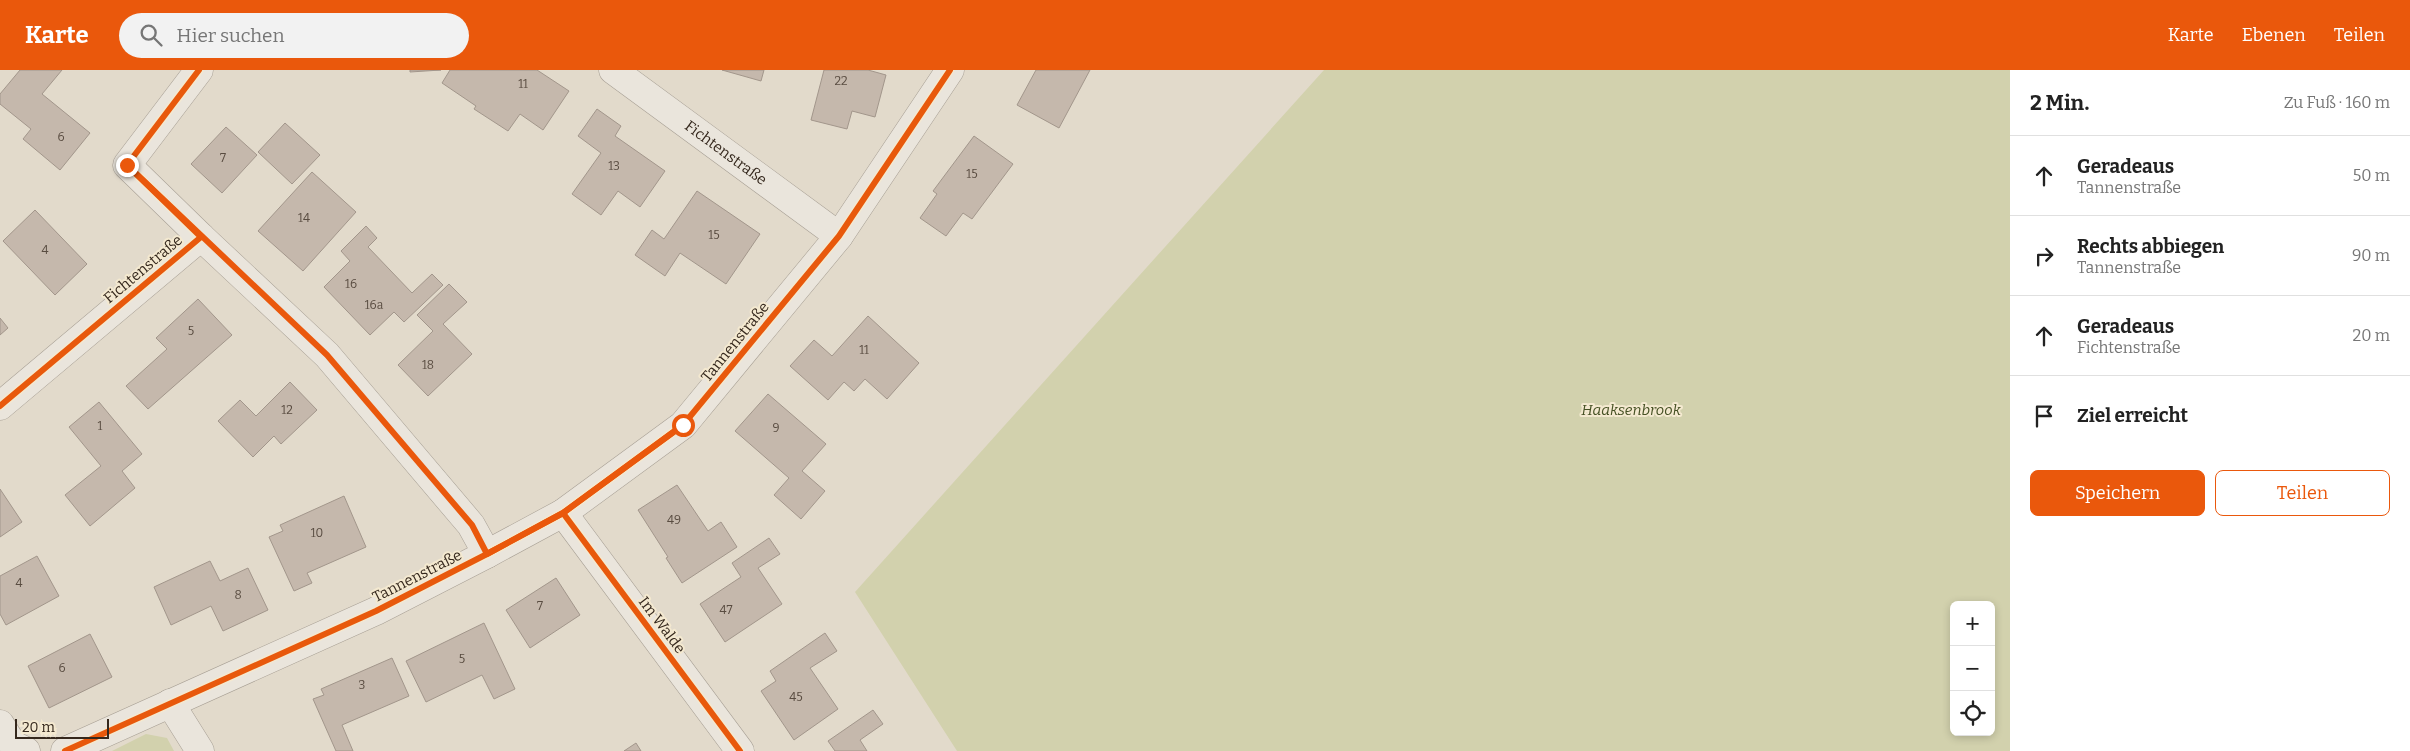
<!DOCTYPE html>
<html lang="de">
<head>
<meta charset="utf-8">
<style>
	body { margin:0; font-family:Bitter,serif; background:#f2f2f2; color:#222 }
	.controls { position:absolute; right:15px; bottom:15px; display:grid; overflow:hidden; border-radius:8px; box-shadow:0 2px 8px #0003 }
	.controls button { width:45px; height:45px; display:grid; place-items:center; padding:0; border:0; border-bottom:1px solid #e0e0e0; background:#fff; color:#222; font:25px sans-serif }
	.scale { position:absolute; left:15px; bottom:12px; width:94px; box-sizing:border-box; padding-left:5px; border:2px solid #35281d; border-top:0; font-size:14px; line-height:18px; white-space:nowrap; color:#35281d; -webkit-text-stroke:4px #f4e9d0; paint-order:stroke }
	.stop { position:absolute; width:15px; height:15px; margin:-11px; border:4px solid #ea580c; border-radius:50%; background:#fff }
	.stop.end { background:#ea580c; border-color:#fff; box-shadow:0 1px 5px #0008 }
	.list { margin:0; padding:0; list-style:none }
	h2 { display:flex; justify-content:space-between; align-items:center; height:65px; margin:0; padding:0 20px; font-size:21px }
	h2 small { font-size:16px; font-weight:400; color:#767676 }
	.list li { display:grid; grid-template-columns:32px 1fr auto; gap:15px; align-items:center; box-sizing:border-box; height:80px; padding:0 20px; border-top:1px solid #e0e0e0 }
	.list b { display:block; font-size:19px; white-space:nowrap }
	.list p { margin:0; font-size:16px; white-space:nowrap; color:#767676 }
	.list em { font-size:16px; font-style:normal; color:#767676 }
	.actions { display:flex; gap:10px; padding:15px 20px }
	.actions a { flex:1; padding:11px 0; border:1px solid #ea580c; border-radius:8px; text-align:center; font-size:18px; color:#ea580c }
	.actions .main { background:#ea580c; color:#fff }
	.icon { flex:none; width:28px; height:28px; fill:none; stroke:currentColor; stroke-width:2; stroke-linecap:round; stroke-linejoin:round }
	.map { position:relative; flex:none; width:2010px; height:681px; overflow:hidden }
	header { display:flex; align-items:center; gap:30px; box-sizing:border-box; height:70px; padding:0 25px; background:#ea580c; color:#fff }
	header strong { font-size:24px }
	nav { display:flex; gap:28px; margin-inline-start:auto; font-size:18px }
	.search { width:350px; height:45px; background:#f2f2f2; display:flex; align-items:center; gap:12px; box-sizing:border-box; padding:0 18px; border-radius:28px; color:#767676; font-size:19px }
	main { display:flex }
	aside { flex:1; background:#fff }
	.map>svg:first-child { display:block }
	.green { fill:#d2d1ad; fill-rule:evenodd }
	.building { fill:#c5b8ac; stroke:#a2968b }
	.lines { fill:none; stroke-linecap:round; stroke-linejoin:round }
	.minor-casing { stroke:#a79f94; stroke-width:29 }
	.minor { stroke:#eae5dc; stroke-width:28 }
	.cycleway-casing { stroke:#f4e9d0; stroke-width:9 }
	.cycleway { stroke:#e8590c; stroke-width:6 }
	.route { stroke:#ea580c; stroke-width:6 }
	.labels { text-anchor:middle; stroke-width:4; stroke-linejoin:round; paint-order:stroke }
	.number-label { font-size:12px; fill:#594c41 }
	.street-label { font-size:15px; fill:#35281d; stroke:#f4e9d0 }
	.park-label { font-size:15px; font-style:italic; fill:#465124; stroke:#f4e9d0 }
</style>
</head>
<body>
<header>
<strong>Karte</strong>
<div class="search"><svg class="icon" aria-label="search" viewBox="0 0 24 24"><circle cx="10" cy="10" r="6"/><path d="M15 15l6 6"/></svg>Hier suchen</div>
<nav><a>Karte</a><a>Ebenen</a><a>Teilen</a></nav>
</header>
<main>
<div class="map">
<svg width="2010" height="681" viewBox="0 0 2010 681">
	<rect width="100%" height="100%" fill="#e2dacb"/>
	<!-- green -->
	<path class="green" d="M1324,0H2010V681H957L855,522ZM1954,535H1991V662H1954Z
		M146,664L167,668L174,681H112Z"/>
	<!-- building -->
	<path class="building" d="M20,0H62L42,24L90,63L60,100L23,69L31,59L0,34V24Z
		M410,0H441L410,2Z
		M450,0H537L569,21L543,60L520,44L508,61L474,39L476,36L442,13Z
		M722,0H764L761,11Z
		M824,0H868L886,5L875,47L852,41L847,59L811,50Z
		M1036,0H1090L1059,58L1017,35Z
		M597,39L621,56L615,66L665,101L640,137L618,121L601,145L572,124L601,83L578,66Z
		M285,53L320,85L292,114L258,82Z
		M226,57L257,85L222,123L191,94Z
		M974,66L1013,94L972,149L963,143L946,166L920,148L937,124L933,121Z
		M312,102L356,142L303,201L258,161Z
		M697,121L760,164L726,214L680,183L665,206L635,185L652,160L664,169Z
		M35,140L87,194L55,225L3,171Z
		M366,156L377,168L368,177L412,223L432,204L443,215L404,252L394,242L370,265L324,217L350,191L341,181Z
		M449,214L467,232L443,254L472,284L428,326L398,295L433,261L417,245Z
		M198,229L232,265L148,339L126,316L167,279L156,268Z
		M868,246L919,293L887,329L865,309L854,321L844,312L828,330L790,296L814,270L832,286Z
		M0,248L8,258L0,265Z
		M290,312L317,340L281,374L274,366L253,387L218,351L240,330L256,346Z
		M768,324L826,374L802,401L825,421L801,449L774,425L789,408L735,361Z
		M99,332L142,384L122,401L135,418L90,456L65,425L101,396L69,357Z
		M677,415L708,461L721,452L737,477L682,513L666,488L668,487L638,440Z
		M0,419L22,452L0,467Z
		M344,426L366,477L307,503L312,513L294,521L269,467L283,461L280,455Z
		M769,468L780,484L758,498L782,534L725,572L700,534L741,507L732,493Z
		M37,486L59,526L6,555L0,544V506Z
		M210,491L220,511L248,498L268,540L223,561L211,536L171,555L154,517Z
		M556,508L580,545L530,578L506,540Z
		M484,553L515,619L494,629L482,605L426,632L406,591Z
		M825,563L837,581L810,598L838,639L794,670L761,621L776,611L770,601Z
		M90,564L112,607L49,638L28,596Z
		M392,588L409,626L342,655L353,681H336L313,629L324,625L321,619Z
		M873,640L883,654L860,670L867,681H835L828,671Z
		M636,673L641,681H624Z"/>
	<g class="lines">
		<defs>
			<g id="minor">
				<path id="s1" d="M613,0L839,166"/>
				<path d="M201,167L327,285L471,455L487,484"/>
				<path d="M0,336L201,167L127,95L199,0"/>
				<path d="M563,443L740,681"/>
				<path d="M170,633L200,681"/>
				<path d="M0,654L13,675L26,681"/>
				<path d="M65,681L376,541L487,484L563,443L683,355L839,166L950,0"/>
			</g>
		</defs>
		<!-- minor casing -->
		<use href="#minor" class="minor-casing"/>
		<!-- minor -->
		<use href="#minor" class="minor"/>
		<defs>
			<path id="cycleway" d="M0,336L201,167L127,95L199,0
				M563,443L740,681
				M65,681L376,541L487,484L563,443L683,355L839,166L950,0"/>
		</defs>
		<!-- cycleway casing -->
		<use href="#cycleway" class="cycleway-casing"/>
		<!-- cycleway -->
		<use href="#cycleway" class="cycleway"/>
	</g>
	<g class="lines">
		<!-- route -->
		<path class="route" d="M127,95L327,285L472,455L487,484L563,443L683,355"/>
	</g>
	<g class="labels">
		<!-- number labels -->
		<g class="number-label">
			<text x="841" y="15">22</text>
			<text x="523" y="18">11</text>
			<text x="61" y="71">6</text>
			<text x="223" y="92">7</text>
			<text x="614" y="100">13</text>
			<text x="972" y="108">15</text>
			<text x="304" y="152">14</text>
			<text x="714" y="169">15</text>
			<text x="45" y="184">4</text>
			<text x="351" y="218">16</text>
			<text x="374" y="239">16a</text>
			<text x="191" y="265">5</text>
			<text x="864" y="284">11</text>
			<text x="428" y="299">18</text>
			<text x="287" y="344">12</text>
			<text x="100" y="360">1</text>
			<text x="776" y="362">9</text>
			<text x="674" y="454">49</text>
			<text x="317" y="467">10</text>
			<text x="19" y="517">4</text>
			<text x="238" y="529">8</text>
			<text x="540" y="540">7</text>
			<text x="726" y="544">47</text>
			<text x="462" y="593">5</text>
			<text x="62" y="602">6</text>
			<text x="362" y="619">3</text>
			<text x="796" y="631">45</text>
		</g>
		<!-- street labels -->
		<g class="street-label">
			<text dy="5" stroke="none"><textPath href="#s1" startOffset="140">Fichtenstraße</textPath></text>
			<text transform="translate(143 199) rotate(-40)" y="5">Fichtenstraße</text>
			<text transform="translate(735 272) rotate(-51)" y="5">Tannenstraße</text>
			<text transform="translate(417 506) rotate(-27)" y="5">Tannenstraße</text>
			<text transform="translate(662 555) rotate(53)" y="5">Im Walde</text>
		</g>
		<!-- park labels -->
		<g class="park-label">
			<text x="1631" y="345">Haaksenbrook</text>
		</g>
	</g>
</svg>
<div class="controls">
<button>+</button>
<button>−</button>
<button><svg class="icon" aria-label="locate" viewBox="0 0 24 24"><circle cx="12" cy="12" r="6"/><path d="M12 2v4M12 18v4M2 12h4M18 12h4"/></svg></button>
</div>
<div class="scale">20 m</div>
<div class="stop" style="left:683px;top:355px"></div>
<div class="stop end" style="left:127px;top:95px"></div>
</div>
<aside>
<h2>2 Min.<small>Zu Fuß · 160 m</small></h2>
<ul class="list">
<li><svg class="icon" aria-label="ahead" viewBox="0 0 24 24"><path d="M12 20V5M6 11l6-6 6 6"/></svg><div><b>Geradeaus</b><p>Tannenstraße</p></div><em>50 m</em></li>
<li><svg class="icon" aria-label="right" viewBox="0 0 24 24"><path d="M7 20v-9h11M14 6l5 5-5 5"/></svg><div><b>Rechts abbiegen</b><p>Tannenstraße</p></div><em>90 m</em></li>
<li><svg class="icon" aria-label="ahead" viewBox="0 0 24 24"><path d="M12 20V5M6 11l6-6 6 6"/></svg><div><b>Geradeaus</b><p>Fichtenstraße</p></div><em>20 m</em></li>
<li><svg class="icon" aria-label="arrive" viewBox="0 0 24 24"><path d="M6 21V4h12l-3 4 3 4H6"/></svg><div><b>Ziel erreicht</b></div></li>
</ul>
<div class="actions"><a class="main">Speichern</a><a>Teilen</a></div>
</aside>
</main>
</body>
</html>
